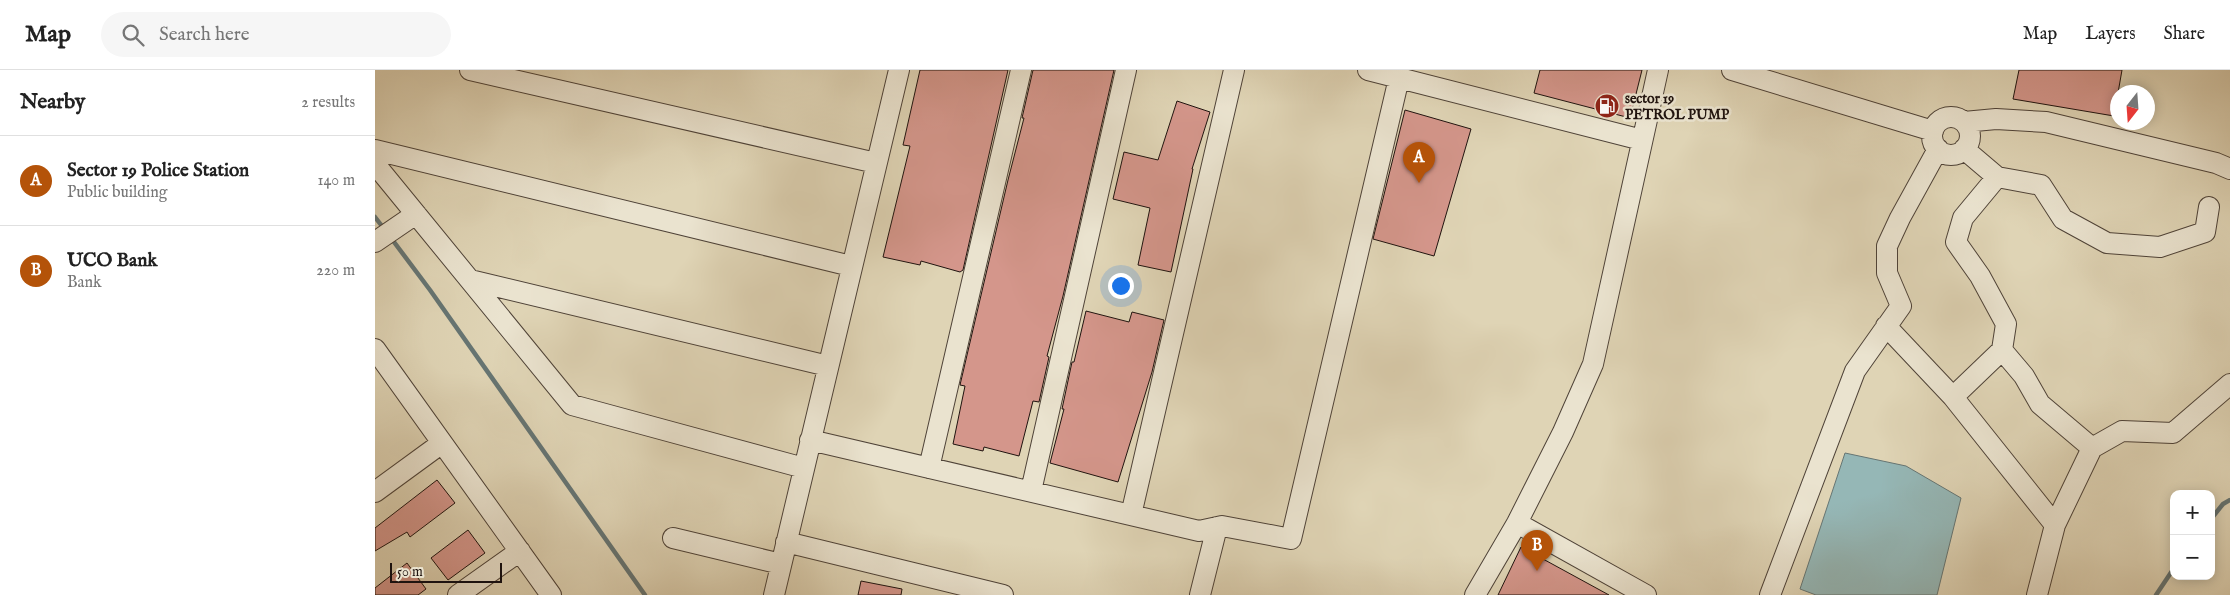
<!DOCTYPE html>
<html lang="en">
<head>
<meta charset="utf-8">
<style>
	body { margin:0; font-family:"IM FELL English",serif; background:#f6f6f6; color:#222 }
	.controls { position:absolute; right:15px; bottom:15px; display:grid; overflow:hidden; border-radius:10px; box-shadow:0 2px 12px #0003 }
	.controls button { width:45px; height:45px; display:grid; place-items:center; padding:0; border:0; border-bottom:1px solid #e0e0e0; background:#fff; color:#222; font:25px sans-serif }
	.compass { position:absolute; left:1735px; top:15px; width:45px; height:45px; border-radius:50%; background:#fff; box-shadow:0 2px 12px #0003; rotate:197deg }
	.scale { position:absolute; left:15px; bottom:12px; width:112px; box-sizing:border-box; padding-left:5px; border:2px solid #1f130f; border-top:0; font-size:14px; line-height:18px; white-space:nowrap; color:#1f130f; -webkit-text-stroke:4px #eae3cf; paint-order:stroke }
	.you { position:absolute; left:745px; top:215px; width:18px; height:18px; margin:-12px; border:4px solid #fff; border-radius:50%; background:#1a73e8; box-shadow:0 0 0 8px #1a73e833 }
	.badge { display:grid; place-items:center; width:32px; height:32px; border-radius:50%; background:#b45309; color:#fff; font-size:16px; font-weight:700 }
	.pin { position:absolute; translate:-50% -41px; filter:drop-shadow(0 1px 2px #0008) }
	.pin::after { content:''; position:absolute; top:26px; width:18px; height:15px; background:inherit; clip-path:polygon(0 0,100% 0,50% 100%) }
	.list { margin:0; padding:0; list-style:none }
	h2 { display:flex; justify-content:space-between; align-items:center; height:65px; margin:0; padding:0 20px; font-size:21px }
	h2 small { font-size:16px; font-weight:400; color:#767676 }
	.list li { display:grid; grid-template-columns:32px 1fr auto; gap:15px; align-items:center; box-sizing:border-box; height:90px; padding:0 20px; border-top:1px solid #e0e0e0 }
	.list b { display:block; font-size:19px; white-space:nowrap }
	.list p { margin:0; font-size:16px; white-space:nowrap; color:#767676 }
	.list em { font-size:16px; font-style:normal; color:#767676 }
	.icon { flex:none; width:28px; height:28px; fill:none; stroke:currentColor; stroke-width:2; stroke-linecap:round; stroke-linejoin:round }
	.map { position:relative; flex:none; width:1855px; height:525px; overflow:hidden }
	header { display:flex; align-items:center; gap:30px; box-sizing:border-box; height:70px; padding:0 25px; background:#fff; border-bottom:1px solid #e0e0e0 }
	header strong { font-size:24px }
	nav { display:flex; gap:28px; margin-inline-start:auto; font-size:18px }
	.search { width:350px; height:45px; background:#f6f6f6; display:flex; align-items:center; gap:12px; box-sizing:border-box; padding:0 18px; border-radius:28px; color:#767676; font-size:19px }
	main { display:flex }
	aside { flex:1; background:#fff }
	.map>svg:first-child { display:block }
	.water { fill:#95b7b6; stroke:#667573 }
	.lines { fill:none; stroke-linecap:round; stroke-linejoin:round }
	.stream { stroke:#667573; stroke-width:4.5 }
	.building { fill:#d4968b; stroke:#1f130f }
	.minor-casing { stroke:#4f4338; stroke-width:22 }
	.minor { stroke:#eae3cf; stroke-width:20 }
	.labels { text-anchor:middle; stroke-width:5; stroke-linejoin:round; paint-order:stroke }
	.poi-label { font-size:14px; font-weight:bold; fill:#1f130f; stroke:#eae3cf; text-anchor:start }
</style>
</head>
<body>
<header>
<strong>Map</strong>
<div class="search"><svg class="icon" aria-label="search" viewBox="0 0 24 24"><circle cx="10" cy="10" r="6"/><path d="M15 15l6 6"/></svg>Search here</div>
<nav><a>Map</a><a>Layers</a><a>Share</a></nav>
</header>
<main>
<aside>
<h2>Nearby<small>2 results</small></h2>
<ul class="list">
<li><span class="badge">A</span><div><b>Sector 19 Police Station</b><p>Public building</p></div><em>140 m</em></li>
<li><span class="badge">B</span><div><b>UCO Bank</b><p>Bank</p></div><em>220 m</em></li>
</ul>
</aside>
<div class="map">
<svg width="1855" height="525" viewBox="0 0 1855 525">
	<rect width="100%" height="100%" fill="#dfd4b5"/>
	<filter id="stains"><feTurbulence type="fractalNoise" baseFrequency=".004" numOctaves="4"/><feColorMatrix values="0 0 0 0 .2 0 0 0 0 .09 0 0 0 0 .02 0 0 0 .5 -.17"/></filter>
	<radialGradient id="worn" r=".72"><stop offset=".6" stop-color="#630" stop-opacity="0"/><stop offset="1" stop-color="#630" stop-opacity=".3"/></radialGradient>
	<!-- water -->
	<path class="water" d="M1470,383L1531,396L1586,428L1562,525H1441L1425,519Z"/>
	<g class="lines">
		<!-- stream -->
		<path class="stream" d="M0,147L10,160
			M16,168L55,220L270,525
			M1836,449L1848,434L1855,430
			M1781,525L1799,498"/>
	</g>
	<!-- building -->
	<path class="building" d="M545,0H633L588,200L585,202L546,191L545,195L508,187L535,76L528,75Z
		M658,0H739L688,226L672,286L674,287L664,332L658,331L644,386L609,377L608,381L578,374L590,316L585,315L633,110L649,48H647Z
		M1165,0H1267L1255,48L1159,23Z
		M1644,0H1747L1739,46L1638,29Z
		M802,31L835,42L817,99H818L796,202L763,195L775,138L738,129L749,82L783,90Z
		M1030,40L1096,59L1059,186L998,169Z
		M711,241L754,252L757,242L789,250L777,302L743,412L675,393L689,339H687L697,292H699Z
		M62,410L80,433L35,467L32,462L0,481V458Z
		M93,460L110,483L73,510L56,488Z
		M1146,477L1234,525H1123Z
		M32,493L51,519L43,525H0V518Z
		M486,511L527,519L526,525H483Z"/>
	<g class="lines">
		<defs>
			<path id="minor" d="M95,0L501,93
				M993,0L1267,70
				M1357,0L1558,61
				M1557 66a19 19 0 1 1 38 0a19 19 0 1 1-38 0Z
				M1589,52L1621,49L1671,52L1841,93L1855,99
				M1589,79L1622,107
				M0,80L476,196
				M0,94L197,335L429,398
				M1834,137L1830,162L1785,177L1732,173L1688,149L1666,115L1622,107L1588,148L1581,172L1605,206L1631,254L1627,280L1649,306L1665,334L1717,378L1747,361L1798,363L1855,314
				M0,172L41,144
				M95,210L453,296
				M1511,256L1578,327L1680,455L1717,378
				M0,279L176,525
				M1578,327L1627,280
				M435,370L824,461L847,456L916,469L1024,8
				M554,398L646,0
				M656,421L751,0
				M0,422L67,373
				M756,445L859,0
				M1142,453L1271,525
				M298,468L406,494
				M411,472L628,525
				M83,525L145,481
				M399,525L524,0
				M825,525L842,457
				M1100,525L1142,453L1188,362L1218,294L1283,0
				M1395,525L1480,301L1526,236L1512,203V176L1525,148L1563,79
				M1662,525L1680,455"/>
		</defs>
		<!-- minor casing -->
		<use href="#minor" class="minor-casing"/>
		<!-- minor -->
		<use href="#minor" class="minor"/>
	</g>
	<!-- icons -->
	<defs>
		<symbol id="fuel-disc" viewBox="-11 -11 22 22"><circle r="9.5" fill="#8f2418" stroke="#eae3cf"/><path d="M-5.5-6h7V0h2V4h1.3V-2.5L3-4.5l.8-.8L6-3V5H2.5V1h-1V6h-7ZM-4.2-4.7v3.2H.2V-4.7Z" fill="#fff"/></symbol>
	</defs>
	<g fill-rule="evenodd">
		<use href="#fuel-disc" x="1218" y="22" width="28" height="28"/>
	</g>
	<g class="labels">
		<!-- poi labels -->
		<g class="poi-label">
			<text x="1250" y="33">sector 19<tspan x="1250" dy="16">PETROL PUMP</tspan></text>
		</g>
	</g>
	<rect width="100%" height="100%" filter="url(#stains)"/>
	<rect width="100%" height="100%" fill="url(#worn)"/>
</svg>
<div class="controls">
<button>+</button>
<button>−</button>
</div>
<svg class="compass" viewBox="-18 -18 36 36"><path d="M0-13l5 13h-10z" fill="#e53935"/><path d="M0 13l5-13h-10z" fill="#767676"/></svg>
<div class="scale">50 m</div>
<div class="you"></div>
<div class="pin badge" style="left:1044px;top:113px">A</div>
<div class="pin badge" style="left:1162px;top:501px">B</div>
</div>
</main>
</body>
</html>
